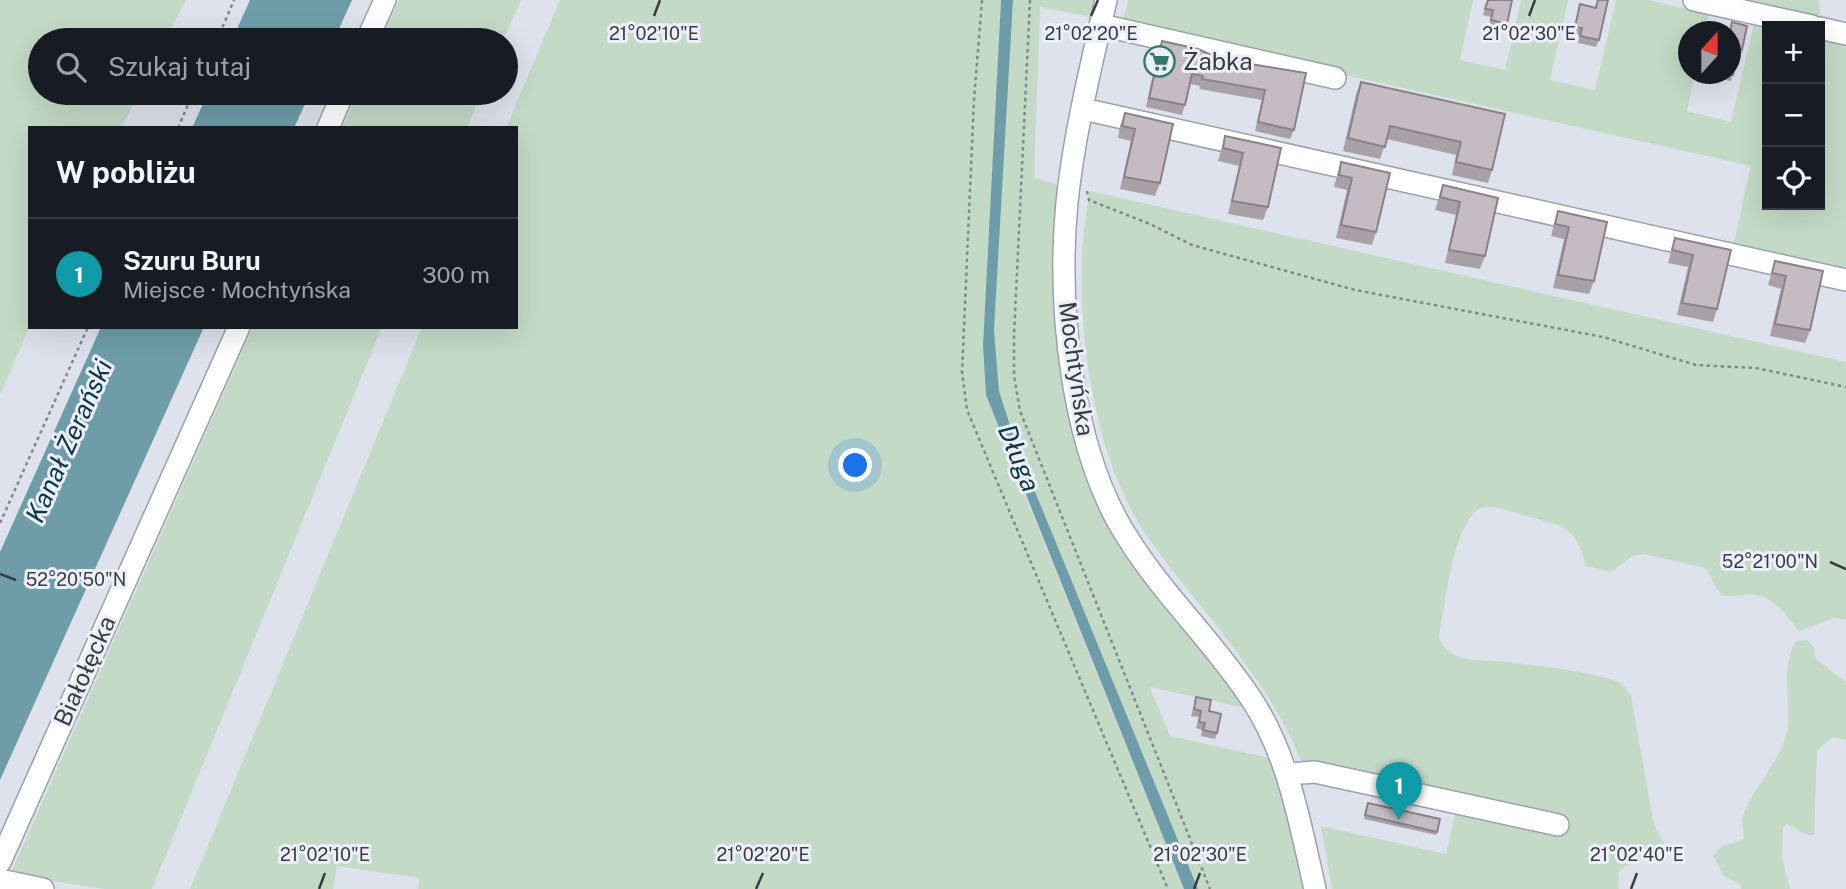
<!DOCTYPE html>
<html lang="pl">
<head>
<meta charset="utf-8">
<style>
	body { margin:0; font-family:"Public Sans",sans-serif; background:#242831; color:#f1f3f6 }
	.controls { position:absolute; right:21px; top:21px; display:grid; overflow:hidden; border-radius:0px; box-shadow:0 7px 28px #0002 }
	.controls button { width:63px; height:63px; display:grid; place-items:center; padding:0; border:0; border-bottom:2px solid #363941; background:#171b24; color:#f1f3f6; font:35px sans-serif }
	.compass { position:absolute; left:1678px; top:21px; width:63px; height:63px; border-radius:50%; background:#171b24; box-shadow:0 7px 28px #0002; rotate:21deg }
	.you { position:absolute; left:856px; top:466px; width:24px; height:24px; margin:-18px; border:5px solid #fff; border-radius:50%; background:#1a73e8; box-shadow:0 0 0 10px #1a73e833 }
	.badge { display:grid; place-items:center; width:46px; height:46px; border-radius:50%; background:#367767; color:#fff; font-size:23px; font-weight:700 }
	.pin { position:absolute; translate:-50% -58px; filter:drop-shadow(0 2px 4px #0008) }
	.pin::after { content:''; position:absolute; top:37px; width:24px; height:21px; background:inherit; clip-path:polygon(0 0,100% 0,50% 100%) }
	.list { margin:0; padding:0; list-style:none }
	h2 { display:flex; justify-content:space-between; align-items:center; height:91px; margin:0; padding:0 28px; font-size:30px }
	h2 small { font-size:23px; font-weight:400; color:#9ea1a6 }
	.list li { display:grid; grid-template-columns:46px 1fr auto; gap:21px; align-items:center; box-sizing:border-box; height:112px; padding:0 28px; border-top:2px solid #363941 }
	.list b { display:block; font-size:26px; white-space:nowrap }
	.list p { margin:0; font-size:23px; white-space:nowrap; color:#9ea1a6 }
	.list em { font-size:23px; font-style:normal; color:#9ea1a6 }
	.icon { flex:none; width:38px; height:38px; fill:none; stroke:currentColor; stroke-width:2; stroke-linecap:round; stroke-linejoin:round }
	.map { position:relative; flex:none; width:1846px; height:889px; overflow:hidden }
	.search { position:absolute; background:#171b24; box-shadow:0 7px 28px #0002; left:28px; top:28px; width:490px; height:77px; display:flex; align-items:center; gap:18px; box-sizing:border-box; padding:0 24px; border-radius:38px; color:#9ea1a6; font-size:26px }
	.panel { position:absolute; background:#171b24; box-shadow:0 7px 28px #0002; left:28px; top:126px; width:490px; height:203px; border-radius:0px }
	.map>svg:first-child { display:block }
	.green { fill:#c3dbc6 }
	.water { fill:#6e9da9 }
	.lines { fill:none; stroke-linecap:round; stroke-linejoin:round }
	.minor-casing { stroke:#9da0aa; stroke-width:24 }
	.path { stroke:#84878e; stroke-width:2.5; stroke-dasharray:3.5 3.5; stroke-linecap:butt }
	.minor { stroke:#fff; stroke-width:21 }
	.wall { fill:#a9a1a8 }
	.building { fill:#c4bbc3; stroke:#898388; stroke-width:2 }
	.ticks { fill:none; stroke:#3a3c40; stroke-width:2.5 }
	.labels { text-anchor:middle; stroke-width:6; stroke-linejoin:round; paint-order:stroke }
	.poi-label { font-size:24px; fill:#3a3c40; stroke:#eceffa; text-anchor:start }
	.street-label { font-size:24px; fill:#3a3c40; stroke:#eceffa }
	.water-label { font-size:26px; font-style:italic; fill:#0a3741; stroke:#eceffa }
	.ticks-label { font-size:18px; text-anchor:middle; fill:#3a3c40; stroke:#eceffa; stroke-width:6; stroke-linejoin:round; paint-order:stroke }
</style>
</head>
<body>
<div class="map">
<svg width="1846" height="889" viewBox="0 0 1846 889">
	<rect width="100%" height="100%" fill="#dee2ec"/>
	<!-- green -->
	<path class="green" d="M0,0H186L165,40H40V93H139L121,128H30V326L0,395Z
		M399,0H521L503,40H381Z
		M560,0H1001L983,345L1002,438L1184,889H418L419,878L337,866L333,889H190L422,327H516V128H506Z
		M1013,0H1098L1095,18L1040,7L1034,178L1064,186L1084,462L1250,709L1150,687L1170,736L1274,759L1308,889H1198L1018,450L999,391L994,330Z
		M1128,0H1473L1460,60L1505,70L1521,0H1568L1550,80L1595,90L1616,0H1648L1709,14L1705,31L1688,32V74H1695L1687,111L1731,122L1754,24L1767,27V205H1820V39L1846,44V272L1733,247L1751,166L1122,25Z
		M1750,0H1819L1820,17Z
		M358,93H481L467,128H342Z
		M1090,191L1846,362V620L1834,618L1799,631C1784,613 1771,591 1743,595C1734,596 1731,598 1721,595L1705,568L1644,554L1632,556L1611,572L1586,566C1577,535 1571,527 1537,519C1524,516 1496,505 1485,507C1454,510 1444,613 1439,638C1450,665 1483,659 1507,662C1538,666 1587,671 1616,681C1623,683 1627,689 1631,696L1654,825L1665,845C1655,859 1633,859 1618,872L1619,889H1332L1321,826L1446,854L1456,809L1565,833L1568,823L1302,764C1268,675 1200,612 1147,536C1088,452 1069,291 1090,191Z
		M253,327H382L152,889H105L10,875Z
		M1807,640L1814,647L1816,659L1846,682V740L1833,737L1817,750L1814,835H1806L1787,824L1783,827L1782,857L1790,889H1741L1740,884L1724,876L1713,856L1721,847L1744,839L1742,819L1746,808C1756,786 1783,755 1787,732C1792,702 1779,669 1796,641Z"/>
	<!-- water -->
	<path class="water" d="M250,0H352L334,40H232Z
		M1001,0H1013L994,330L999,391L1018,450L1198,889H1184L986,395L983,345Z
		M208,93H310L294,128H192Z
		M101,327H204L0,780V552Z"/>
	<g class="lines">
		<defs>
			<path id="minor" d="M1106,0C1091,66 1074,135 1067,202C1057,306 1071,452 1129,540C1165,597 1215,643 1252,700C1289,757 1300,824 1315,889
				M1694,0L1812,26
				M1101,25L1335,78
				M1820,28L1846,34
				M367,40L385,0
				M1083,109L1846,280
				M328,128L343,93
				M1287,774L1315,772L1558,825
				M0,862L239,327
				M0,880L43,889"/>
		</defs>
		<!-- minor casing -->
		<use href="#minor" class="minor-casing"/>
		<!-- path -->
		<path class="path" d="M982,0L974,100L962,372L967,410L1168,889
			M1030,0L1014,335V376L1020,411L1210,889
			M217,40L234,0
			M178,128L193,93
			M1087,191L1089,200L1150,224L1192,245L1355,290L1603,337L1696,365L1756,368L1846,387
			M0,523L88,327"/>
		<!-- minor -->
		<use href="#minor" class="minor"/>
	</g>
	<!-- wall -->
	<path class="wall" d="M1487,0H1512L1504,30L1489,27L1491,17L1483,15Z
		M1597,0L1599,40L1596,47L1578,43L1580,35L1573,33L1580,4L1595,7Z
		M1732,22L1742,50L1740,57L1737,56L1731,81L1714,78L1715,74H1731V32H1729Z
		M1162,41L1220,59L1306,73L1294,130L1290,139L1255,131L1262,100L1199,89L1200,86L1190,84L1182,115L1146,107L1158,51Z
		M1361,82L1505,114L1492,170L1488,183L1452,175L1456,155L1387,139L1380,159L1343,151L1356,94Z
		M1125,113L1173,124L1160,183L1155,196L1120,189L1131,141L1118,138L1120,126Z
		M1225,136L1281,148L1268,207L1263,220L1228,214L1239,166L1218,161Z
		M1341,162L1390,173L1376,232L1372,245L1336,238L1347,190L1334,187L1337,175Z
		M1443,185L1498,198L1485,256L1480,269L1445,263L1456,215L1435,210Z
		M1558,211L1607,222L1594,281L1589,294L1553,288L1564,239L1551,236L1554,224Z
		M1675,238L1731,250L1717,309L1713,322L1677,315L1688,267L1668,263Z
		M1775,261L1823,271L1810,330L1805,343L1770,336L1781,289L1768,285Z
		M1196,697L1209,711L1217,733L1215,739L1201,736L1202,730L1196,728L1199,717L1191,716Z
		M1367,806L1437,832L1436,835L1364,819Z"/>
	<!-- building -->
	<path class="building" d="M1488,0H1512L1507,24L1491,20L1493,10L1485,9Z
		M1598,0H1608L1599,40L1580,36L1582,28L1575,27L1580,4L1596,8Z
		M1732,22L1747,26L1742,50L1739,49L1733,75L1727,74H1731L1730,32Z
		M1162,41L1198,49L1220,59L1306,73L1294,130L1258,122L1265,90L1202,79L1203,76L1192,74L1185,105L1149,98Z
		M1361,82L1505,114L1492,170L1456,162L1461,142L1390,126L1385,147L1348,138Z
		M1125,113L1173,124L1160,183L1124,177L1135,129L1122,126Z
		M1225,136L1281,148L1268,207L1232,201L1243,153L1223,148Z
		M1341,162L1390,173L1376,232L1341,225L1352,178L1339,175Z
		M1443,185L1498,198L1485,256L1449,250L1460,202L1440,197Z
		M1558,211L1607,222L1594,281L1558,275L1569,227L1555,224Z
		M1675,238L1731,250L1717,309L1682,303L1693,255L1672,250Z
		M1775,261L1823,271L1810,330L1775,324L1786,276L1772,273Z
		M1196,697L1211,700L1209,711L1221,714L1217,733L1203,730L1205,723L1199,722L1201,711L1194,709Z
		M1368,803L1440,819L1437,832L1365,815Z"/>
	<!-- ticks -->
	<path class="ticks" d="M654,16L660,0M1091,16L1098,0M1529,16L1535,0M1830,562L1846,569M0,574L16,580M319,889L325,873M756,889L763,873M1194,889L1200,873M1631,889L1637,873"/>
	<!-- icons -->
	<defs>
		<symbol id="supermarket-ring" viewBox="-11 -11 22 22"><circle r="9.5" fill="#eceffa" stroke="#367767" stroke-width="1.5"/><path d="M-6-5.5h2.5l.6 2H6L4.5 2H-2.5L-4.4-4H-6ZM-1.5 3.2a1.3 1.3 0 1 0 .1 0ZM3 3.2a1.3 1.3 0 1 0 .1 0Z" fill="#367767"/></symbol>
	</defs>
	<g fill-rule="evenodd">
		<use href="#supermarket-ring" x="1142" y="44" width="35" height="35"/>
	</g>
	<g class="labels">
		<!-- poi labels -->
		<g class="poi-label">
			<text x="1183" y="70">Żabka</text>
		</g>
		<!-- street labels -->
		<g class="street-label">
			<text transform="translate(1076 369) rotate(82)" y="8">Mochtyńska</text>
			<text transform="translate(85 671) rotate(-66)" y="8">Białołęcka</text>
		</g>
		<!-- water labels -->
		<g class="water-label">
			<text transform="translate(69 441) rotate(-66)" y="9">Kanał Żerański</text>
			<text transform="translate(1019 458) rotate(68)" y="9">Długa</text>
		</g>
	</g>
	<g class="ticks-label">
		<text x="1529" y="40">21°02'30"E</text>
		<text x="654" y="40">21°02'10"E</text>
		<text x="1091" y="40">21°02'20"E</text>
		<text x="1770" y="568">52°21'00"N</text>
		<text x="76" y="586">52°20'50"N</text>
		<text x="325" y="861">21°02'10"E</text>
		<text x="763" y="861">21°02'20"E</text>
		<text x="1200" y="861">21°02'30"E</text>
		<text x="1637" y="861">21°02'40"E</text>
	</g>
</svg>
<div class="controls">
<button>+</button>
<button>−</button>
<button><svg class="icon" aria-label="locate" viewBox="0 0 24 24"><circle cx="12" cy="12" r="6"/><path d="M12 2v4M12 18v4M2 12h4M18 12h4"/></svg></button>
</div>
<svg class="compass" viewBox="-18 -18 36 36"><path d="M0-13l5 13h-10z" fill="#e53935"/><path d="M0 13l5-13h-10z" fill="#9ea1a6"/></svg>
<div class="you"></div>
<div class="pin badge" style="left:1399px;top:820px;background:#0f9aa8">1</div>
<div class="search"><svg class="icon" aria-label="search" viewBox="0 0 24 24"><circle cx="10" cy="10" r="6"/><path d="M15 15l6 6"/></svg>Szukaj tutaj</div>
<section class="panel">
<h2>W pobliżu<small></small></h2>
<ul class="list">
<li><span class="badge" style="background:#0f9aa8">1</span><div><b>Szuru Buru</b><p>Miejsce · Mochtyńska</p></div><em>300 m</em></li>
</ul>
</section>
</div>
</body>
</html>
